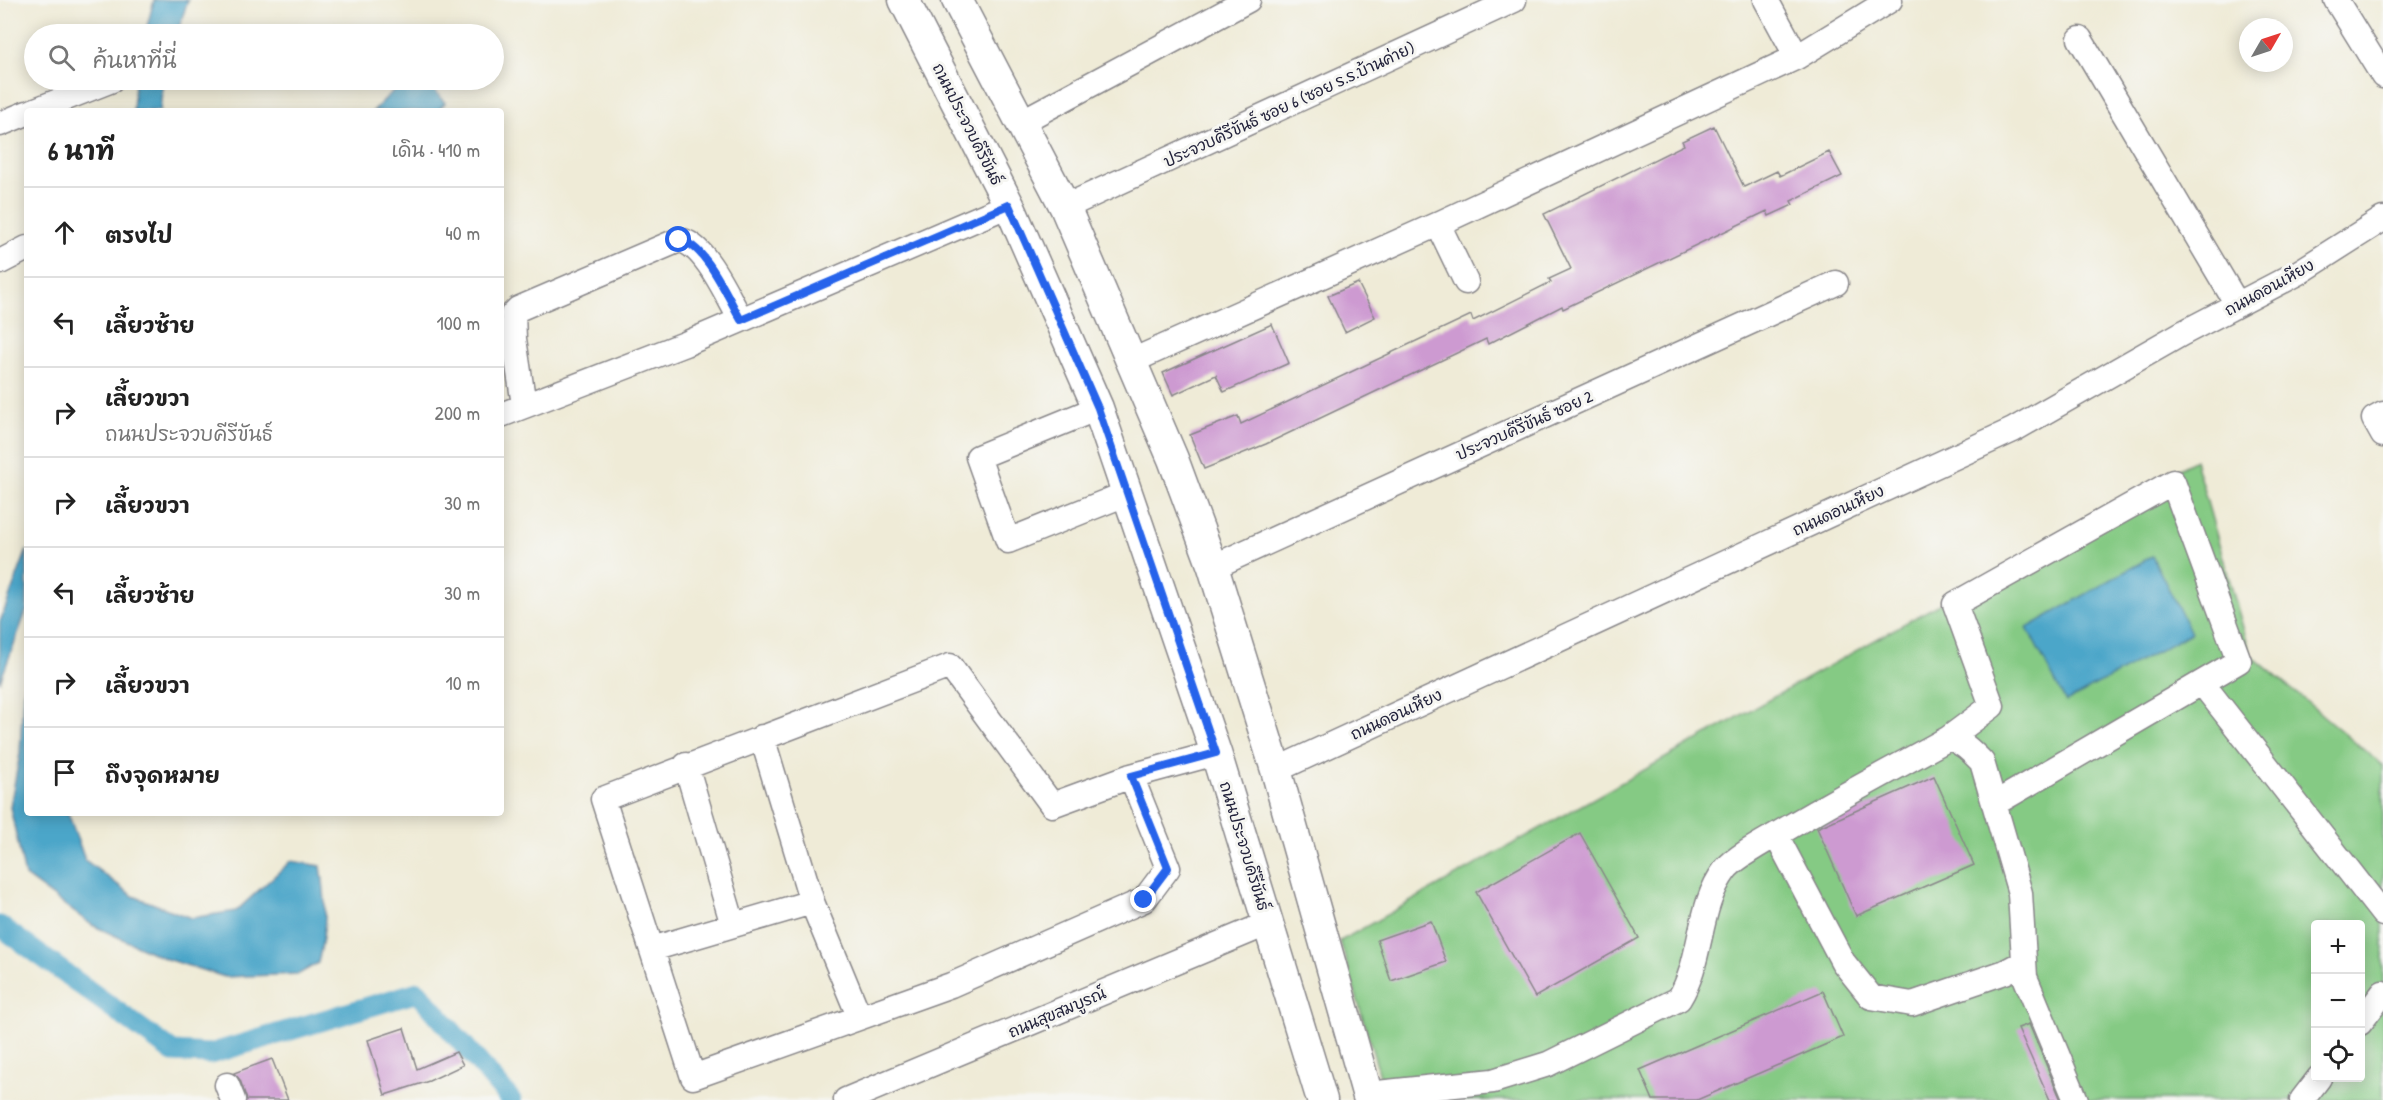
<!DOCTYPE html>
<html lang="th">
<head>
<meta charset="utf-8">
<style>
	body { margin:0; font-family:"Patrick Hand","Playpen Sans Thai",sans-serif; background:#f6f6f6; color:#222 }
	.controls { position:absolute; right:18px; bottom:18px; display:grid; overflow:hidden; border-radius:6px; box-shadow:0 3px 15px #0003 }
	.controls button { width:54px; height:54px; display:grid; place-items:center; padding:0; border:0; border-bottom:2px solid #e0e0e0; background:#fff; color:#222; font:30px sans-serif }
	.compass { position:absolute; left:2239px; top:18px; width:54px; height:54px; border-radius:50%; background:#fff; box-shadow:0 3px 15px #0003; rotate:51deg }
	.stop { position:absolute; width:18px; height:18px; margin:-14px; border:4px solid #2563eb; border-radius:50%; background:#fff }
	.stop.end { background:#2563eb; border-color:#fff; box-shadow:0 2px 6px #0008 }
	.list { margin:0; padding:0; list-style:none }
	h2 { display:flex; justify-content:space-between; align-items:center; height:78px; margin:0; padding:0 24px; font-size:26px }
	h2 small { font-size:20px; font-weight:400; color:#767676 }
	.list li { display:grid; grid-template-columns:39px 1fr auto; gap:18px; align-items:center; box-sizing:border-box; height:90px; padding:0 24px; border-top:2px solid #e0e0e0 }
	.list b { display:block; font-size:22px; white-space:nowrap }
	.list p { margin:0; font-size:20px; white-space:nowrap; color:#767676 }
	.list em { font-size:20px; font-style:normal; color:#767676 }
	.icon { flex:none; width:33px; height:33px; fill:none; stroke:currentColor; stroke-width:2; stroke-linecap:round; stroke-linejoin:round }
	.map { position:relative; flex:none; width:2383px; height:1100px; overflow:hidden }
	.search { position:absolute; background:#fff; box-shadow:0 3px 15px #0003; left:24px; top:24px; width:480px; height:66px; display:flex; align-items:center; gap:15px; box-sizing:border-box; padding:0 21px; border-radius:33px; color:#767676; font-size:22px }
	.panel { position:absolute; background:#fff; box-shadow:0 3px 15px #0003; left:24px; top:108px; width:480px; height:708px; border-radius:6px }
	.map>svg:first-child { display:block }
	.green { fill:#85ca84; stroke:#547660; stroke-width:1.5; fill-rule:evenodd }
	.water { fill:#4ba6c9; stroke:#366482; stroke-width:1.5 }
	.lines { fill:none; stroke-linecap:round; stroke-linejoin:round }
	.canal { stroke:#4ba6c9; stroke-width:21 }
	.building { fill:#cd9ad1 }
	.minor-casing { stroke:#888689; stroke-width:27 }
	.major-casing { stroke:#888689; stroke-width:33 }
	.minor { stroke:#fff; stroke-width:24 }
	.major { stroke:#fff; stroke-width:30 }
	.route { stroke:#2563eb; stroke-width:8 }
	.labels { text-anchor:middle; stroke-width:6; stroke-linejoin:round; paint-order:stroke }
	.street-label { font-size:16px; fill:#22223b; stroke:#f6f6f2 }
</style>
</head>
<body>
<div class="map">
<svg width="2383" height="1100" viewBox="0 0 2383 1100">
	<rect width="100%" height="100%" fill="#f6f6f2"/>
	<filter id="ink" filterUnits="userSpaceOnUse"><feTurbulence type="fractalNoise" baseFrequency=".0167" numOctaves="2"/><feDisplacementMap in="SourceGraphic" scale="12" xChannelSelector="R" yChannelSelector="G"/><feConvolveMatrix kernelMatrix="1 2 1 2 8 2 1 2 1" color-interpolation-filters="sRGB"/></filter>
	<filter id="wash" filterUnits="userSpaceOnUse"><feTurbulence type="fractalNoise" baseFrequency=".008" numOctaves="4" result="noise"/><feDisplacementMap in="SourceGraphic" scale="24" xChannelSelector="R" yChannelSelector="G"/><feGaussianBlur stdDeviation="1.35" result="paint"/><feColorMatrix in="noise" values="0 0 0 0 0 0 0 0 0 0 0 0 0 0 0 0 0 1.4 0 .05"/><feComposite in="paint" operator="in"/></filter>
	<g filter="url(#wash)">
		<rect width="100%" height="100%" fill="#efebd7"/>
		<!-- green -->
		<path class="green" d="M2195,460L2251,655L2383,766V1100H1387L1340,941ZM2316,924H2360V1078H2316Z"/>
		<!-- water -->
		<path class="water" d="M154,0H188L177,34H145Z
			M135,80H163L160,111H133Z
			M404,80L430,84L445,103L437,111H373Z
			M27,550V609L0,682V622Z
			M2152,556L2191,633L2066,702L2027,628Z
			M27,681V813H68L85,860L133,896L191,918L236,911L291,861L321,866C327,905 327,925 318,963L299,974L225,977L166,959L92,925L25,876L10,807L20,754L23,693Z"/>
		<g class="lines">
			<!-- canal -->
			<path class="canal" d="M0,926L173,1052L210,1054L418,992L511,1100"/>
		</g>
		<g id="blocks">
			<!-- building -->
			<path class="building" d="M1714,126L1744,187L1777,171L1780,176L1829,152L1842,176L1791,201L1793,205L1769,216L1767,211L1563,309L1562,306L1488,344L1486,339L1266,444L1204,469L1190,435L1238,416L1241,424L1471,315L1473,321L1551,282L1549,279L1571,269L1544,214L1684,145L1682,141Z
				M1358,283L1375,317L1345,332L1328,296Z
				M1272,324L1289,363L1224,392L1216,375L1173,395L1163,373Z
				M1934,776L1974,865L1856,916L1817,828Z
				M1580,833L1639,938L1535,997L1476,892Z
				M1431,921L1446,962L1391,981L1377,940Z
				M1823,991L1843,1037L1697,1100H1653L1640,1070Z
				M2029,1024L2061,1100H2050L2018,1028Z
				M404,1028L417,1069L456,1052L463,1065L429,1081L385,1095L368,1040Z
				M272,1059L288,1100H247L240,1080L234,1073Z"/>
		</g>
	</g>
	<g filter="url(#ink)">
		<use href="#blocks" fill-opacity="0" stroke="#888689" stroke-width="1.5"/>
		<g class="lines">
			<defs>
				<path id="minor" d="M1766,0L1797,57
					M2336,0L2383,76
					M2080,39L2237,304
					M33,111L112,80
					M1021,122L1248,0
					M0,124L27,113
					M1065,207L1514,0
					M1438,224L1466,282
					M0,262L27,248
					M1132,361L1438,224L1797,57L1890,0
					M524,405L514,339L513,314L518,309L679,240C705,243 728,298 741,320
					M1098,408L978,457L1008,541L1128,493
					M2383,414L2374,419L2383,435
					M501,415L685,344L1009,205
					M1213,567L1836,283
					M2202,683L2383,914
					M762,737L812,902L859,1016
					M1949,738L1992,706L1955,604L2173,482L2239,661L1994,804
					M686,765L733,925
					M1276,770L2013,430L2181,334L2298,273L2383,219
					M1131,776L1168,868L1144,900L951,985L693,1077L603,799L950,666L1052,805L1131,776L1216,753
					M1776,835L1843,962L1871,997L1912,1004L2005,972L2024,962
					M652,949L812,902
					M2360,1023L2383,993
					M227,1085L233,1100
					M1368,1094L1493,1081L1548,1064L1679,999C1703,960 1697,907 1725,870C1734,858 1767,840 1781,832C1836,799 1893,769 1949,738C1963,742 1972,752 1982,762L2020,893L2025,977L2076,1100
					M846,1100L1269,923
					M2302,1100L2319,1078"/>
				<path id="major" d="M904,0L1009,205L1098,408L1216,753L1322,1100
					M957,0L1065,207L1173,459L1213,567L1276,770L1369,1100"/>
			</defs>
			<!-- minor casing -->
			<use href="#minor" class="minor-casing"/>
			<!-- major casing -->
			<use href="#major" class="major-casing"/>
			<!-- minor -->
			<use href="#minor" class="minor"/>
			<!-- major -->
			<use href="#major" class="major"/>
		</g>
	</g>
	<g class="lines" filter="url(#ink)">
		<!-- route -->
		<path class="route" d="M679,240C705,243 728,298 741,320L1009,205L1098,408L1216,753L1131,776L1168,868L1144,900"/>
	</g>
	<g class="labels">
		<!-- street labels -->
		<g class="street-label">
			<text transform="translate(1289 104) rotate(-25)" y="6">ประจวบคีรีขันธ์ ซอย 6 (ซอย ร.ร.บ้านค่าย)</text>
			<text transform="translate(968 124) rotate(63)" y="6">ถนนประจวบคีรีขันธ์</text>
			<text transform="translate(2269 287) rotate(-29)" y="6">ถนนดอนเหียง</text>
			<text transform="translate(1524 425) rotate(-24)" y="6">ประจวบคีรีขันธ์ ซอย 2</text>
			<text transform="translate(1838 510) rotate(-25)" y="6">ถนนดอนเหียง</text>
			<text transform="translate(1396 714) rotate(-25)" y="6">ถนนดอนเหียง</text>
			<text transform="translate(1245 846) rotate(73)" y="6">ถนนประจวบคีรีขันธ์</text>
			<text transform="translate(1057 1012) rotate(-23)" y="6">ถนนสุขสมบูรณ์</text>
		</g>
	</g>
</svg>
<div class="controls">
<button>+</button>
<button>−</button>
<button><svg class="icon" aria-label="locate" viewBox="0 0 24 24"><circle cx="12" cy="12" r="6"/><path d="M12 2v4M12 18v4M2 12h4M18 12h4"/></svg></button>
</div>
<svg class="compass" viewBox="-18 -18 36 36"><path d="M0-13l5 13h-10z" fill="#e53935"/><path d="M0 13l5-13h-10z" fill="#767676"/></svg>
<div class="stop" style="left:679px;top:240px"></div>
<div class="stop end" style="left:1144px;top:900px"></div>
<div class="search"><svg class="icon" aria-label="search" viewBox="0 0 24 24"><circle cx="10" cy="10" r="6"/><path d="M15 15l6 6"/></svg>ค้นหาที่นี่</div>
<section class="panel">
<h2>6 นาที<small>เดิน · 410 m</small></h2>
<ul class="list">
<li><svg class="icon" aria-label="ahead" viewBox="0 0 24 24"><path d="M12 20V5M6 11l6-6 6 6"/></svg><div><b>ตรงไป</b></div><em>40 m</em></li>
<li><svg class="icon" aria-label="left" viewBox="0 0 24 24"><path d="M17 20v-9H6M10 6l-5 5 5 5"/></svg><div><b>เลี้ยวซ้าย</b></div><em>100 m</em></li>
<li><svg class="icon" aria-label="right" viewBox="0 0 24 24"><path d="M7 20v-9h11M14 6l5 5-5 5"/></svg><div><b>เลี้ยวขวา</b><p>ถนนประจวบคีรีขันธ์</p></div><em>200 m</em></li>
<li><svg class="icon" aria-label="right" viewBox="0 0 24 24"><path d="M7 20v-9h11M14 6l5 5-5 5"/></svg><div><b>เลี้ยวขวา</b></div><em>30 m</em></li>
<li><svg class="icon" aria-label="left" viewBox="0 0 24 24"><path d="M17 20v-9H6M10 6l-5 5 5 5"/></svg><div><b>เลี้ยวซ้าย</b></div><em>30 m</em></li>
<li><svg class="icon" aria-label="right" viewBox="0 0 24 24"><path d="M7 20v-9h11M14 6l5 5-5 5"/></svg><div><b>เลี้ยวขวา</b></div><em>10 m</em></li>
<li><svg class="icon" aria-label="arrive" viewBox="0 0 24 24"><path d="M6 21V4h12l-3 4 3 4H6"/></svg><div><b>ถึงจุดหมาย</b></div></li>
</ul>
</section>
</div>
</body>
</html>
